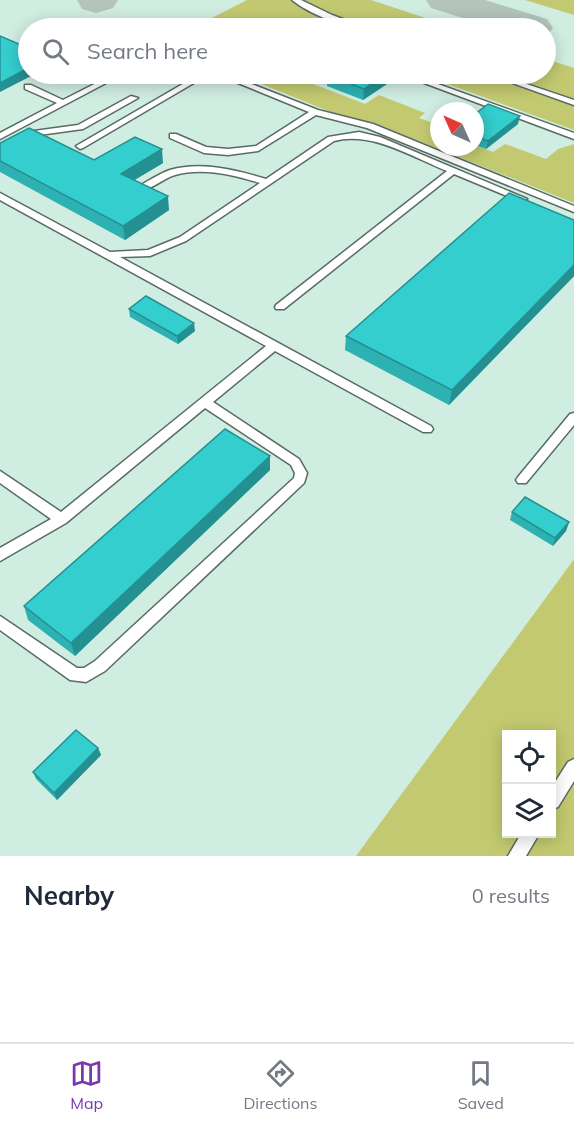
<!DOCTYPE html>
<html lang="en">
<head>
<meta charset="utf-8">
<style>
	body { margin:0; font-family:Mulish,sans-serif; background:#f2f2f3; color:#1f2937 }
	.controls { position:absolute; right:18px; bottom:18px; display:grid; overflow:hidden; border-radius:0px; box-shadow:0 3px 15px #0003 }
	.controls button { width:54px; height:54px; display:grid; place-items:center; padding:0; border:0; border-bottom:2px solid #e0e1e3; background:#fff; color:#1f2937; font:30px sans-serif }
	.compass { position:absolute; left:430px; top:102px; width:54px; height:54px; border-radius:50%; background:#fff; box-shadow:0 3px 15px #0003; rotate:315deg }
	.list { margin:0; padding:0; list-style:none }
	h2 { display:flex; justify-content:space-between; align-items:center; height:78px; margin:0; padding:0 24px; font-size:26px }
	h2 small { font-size:20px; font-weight:400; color:#747a83 }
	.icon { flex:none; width:33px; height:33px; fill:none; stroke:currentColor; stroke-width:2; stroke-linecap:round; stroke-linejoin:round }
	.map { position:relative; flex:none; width:574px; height:856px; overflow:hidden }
	.search { position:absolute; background:#fff; box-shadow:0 3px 15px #0003; left:18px; right:18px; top:18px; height:66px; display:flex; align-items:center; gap:15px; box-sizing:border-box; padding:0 21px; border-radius:33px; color:#747a83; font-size:22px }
	.sheet { height:186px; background:#fff }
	nav { display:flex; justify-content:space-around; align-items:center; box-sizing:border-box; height:84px; border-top:2px solid #e0e1e3; background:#fff; font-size:16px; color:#747a83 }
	nav a { display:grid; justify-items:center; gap:3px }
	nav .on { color:#7938ac }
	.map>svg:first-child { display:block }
	.built { fill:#d0ede1; fill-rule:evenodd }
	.green { fill:#c2c970; fill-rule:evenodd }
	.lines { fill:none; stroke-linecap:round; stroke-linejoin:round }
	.taxiway { fill:#b4c4bd; fill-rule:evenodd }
	.service-casing { stroke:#596b63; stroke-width:3 }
	.service { fill:#fff; fill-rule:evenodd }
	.wall { fill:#2db1b2 }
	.shaded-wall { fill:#249091 }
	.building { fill:#34cecf; stroke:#249091; stroke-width:1.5 }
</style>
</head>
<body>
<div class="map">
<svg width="574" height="856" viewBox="0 0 574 856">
	<rect width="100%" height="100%" fill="#e2f6ed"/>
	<!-- built -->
	<path class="built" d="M0,0H574V856H0ZM28,28H546V74H28ZM439,111H475V147H439ZM506,734H552V834H506Z"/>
	<!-- green -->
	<path class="green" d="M247,0H371L456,28H296L267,18L247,28H192Z
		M525,0H574V15Z
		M546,59L574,68V130L420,74H546Z
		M237,74H287L365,104L379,95L425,113L419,118L439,125V147H475V145L493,152L505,144L546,159L558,149L574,144V203L374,123L338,115Z
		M574,559V856H356L556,584ZM506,734H552V834H506Z"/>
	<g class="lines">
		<!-- taxiway -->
		<path class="taxiway" d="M77,0H118L113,8L96,13L82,9Z
			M426,0H485L547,19L553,28L546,37V28H494L431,8Z"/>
		<defs>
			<path id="service" d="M292,0H301L332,15L367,28C347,30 308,13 292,0Z
				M266,21L285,26L286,28H276L267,26L261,28H252Z
				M114,74H123L0,139V133L57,103L25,89V85H31L63,100Z
				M200,74H209L83,148L80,149L76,146Z
				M216,74H226L318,110L373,124L574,206V212L367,128L316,115L258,151L228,155L204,153L170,138V134H176L206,147L228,149L256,146L309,112Z
				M400,74H410L574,133V139Z
				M487,74H497L574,100V105Z
				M131,96L138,98L83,129L39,135L0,155V149L34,131L78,125Z
				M359,132L380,137L527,199L522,202L519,201L454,174L284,309H276L275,307L276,305L447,171C412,157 372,131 334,141L186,241L150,256L120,257L431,426L433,429L431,432H423L275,351L213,402L299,459L307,473L304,483L105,671L86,682L70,680L0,630V616L77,668H84L95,661L294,478L295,473L291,465L205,408L66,523L0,561V548L51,519L0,483V471L61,512L266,346L0,200V193L110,252L148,250L180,237L260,183C234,175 202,167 175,175C163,178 153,190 141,189V185C150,180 159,174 170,170C201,161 236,170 266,179L328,137Z
				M574,413V425L526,483H518L516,480L518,477L570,414Z
				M574,759V781L558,807L552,809V787L568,762Z
				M521,834H539L526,856H508Z"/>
		</defs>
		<!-- service casing -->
		<use href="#service" class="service-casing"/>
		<!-- service -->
		<use href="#service" class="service"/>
	</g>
	<!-- wall -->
	<path class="wall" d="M330,74H393V80L363,100L327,86V75Z
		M475,114L518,124L486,149L475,145Z
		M0,143L94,160L163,163L134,180L169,210L125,240L0,172Z
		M574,220V276L449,405L345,350L346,336Z
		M129,309L195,331L178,344L130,317Z
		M270,456V470L75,656L28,620L24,606Z
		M512,512L569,522L566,531L553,546L510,520Z
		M98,748L101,755L57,800L36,779L33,772Z"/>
	<!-- shaded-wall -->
	<path class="shaded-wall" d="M28,68V74H35L0,92V83Z
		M387,74H393V80L363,100L364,89Z
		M520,116L518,124L486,149L488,141Z
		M162,149L163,163L123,187L121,174Z
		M168,196L169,210L125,240L123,226Z
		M574,265V276L449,405L452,390Z
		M194,323L195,331L178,344L177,336Z
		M270,456V470L75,656L71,643Z
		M569,522L566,531L553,546L555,538Z
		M98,748L101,755L57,800L54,793Z"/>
	<!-- building -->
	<path class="building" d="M0,36L28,48V68L0,83Z
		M330,74H387L364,89L327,75Z
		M488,104L520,116L488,141L475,136V114Z
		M29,128L94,160L135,137L162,149L121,174L168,196L123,226L0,161V143Z
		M509,193L574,220V265L452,390L346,336Z
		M146,296L194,323L177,336L129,309Z
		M225,429L270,456L71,643L24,606Z
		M525,497L569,522L555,538L512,512Z
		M76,730L98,748L54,793L33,772Z"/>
</svg>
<div class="controls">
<button><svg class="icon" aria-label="locate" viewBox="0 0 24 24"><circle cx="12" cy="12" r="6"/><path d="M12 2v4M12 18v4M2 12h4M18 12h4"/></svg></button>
<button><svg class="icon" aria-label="layers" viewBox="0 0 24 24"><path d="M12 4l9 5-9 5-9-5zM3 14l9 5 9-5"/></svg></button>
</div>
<svg class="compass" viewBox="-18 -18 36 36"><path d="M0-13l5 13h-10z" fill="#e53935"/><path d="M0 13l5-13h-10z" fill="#747a83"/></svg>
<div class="search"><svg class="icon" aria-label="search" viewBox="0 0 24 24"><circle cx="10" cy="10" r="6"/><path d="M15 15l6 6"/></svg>Search here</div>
</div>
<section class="sheet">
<h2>Nearby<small>0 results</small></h2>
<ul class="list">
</ul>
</section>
<nav>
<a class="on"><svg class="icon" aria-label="map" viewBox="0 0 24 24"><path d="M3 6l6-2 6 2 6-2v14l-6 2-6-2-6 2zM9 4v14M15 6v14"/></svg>Map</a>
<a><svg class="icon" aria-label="directions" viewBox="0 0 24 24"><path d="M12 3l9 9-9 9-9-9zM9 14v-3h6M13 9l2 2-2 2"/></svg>Directions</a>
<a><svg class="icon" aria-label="saved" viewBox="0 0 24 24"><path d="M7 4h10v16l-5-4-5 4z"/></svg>Saved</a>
</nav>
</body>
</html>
